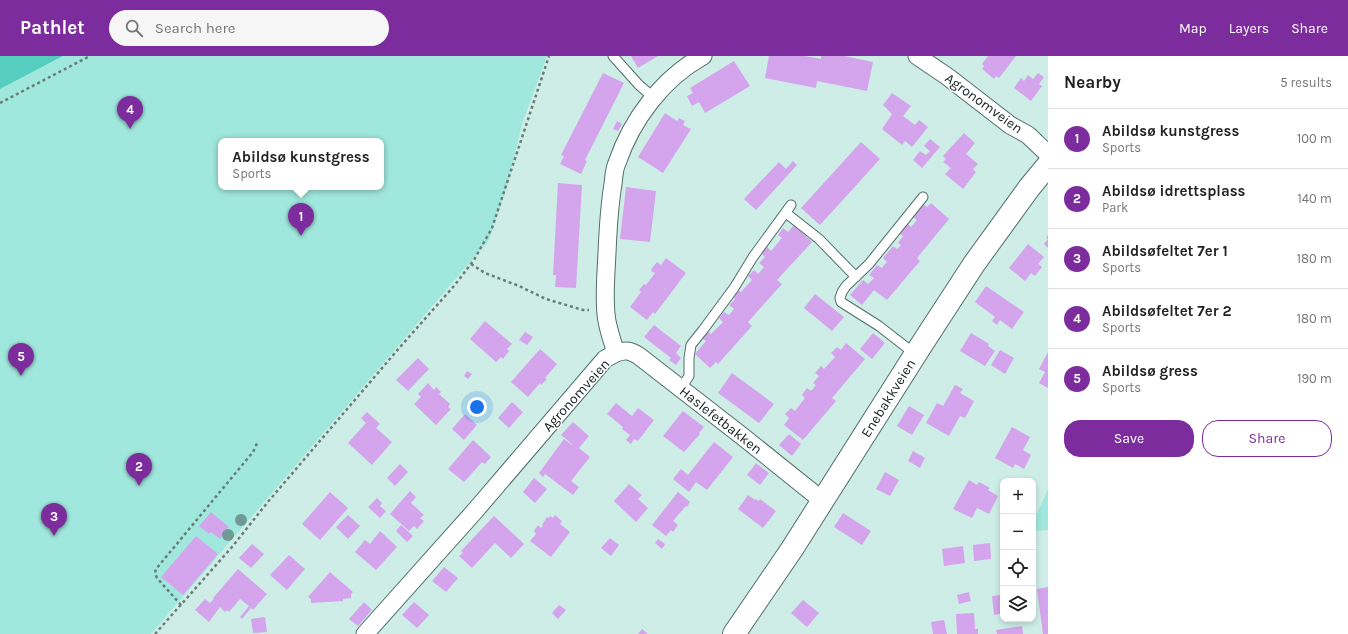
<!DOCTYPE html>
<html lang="en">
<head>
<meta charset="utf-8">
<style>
	body { margin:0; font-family:Karla,sans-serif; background:#f6f6f6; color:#222 }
	.controls { position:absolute; right:12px; bottom:12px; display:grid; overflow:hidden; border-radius:8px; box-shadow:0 2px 6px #0003 }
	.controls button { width:36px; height:36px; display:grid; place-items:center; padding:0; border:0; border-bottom:1px solid #e0e0e0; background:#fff; color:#222; font:20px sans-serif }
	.you { position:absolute; left:477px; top:351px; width:14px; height:14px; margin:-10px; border:3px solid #fff; border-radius:50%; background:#1a73e8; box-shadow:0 0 0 6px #1a73e833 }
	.badge { display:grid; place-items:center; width:26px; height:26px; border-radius:50%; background:#7c2c9c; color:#fff; font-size:13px; font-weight:700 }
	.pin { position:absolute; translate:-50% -33px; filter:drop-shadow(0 1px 2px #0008) }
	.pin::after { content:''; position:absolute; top:21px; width:14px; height:12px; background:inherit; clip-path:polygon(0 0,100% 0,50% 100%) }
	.popup { position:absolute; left:218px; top:82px; width:166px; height:52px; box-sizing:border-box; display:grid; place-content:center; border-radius:8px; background:#fff; filter:drop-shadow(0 1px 3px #0005); font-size:13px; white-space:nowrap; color:#767676 }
	.popup b { font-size:15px; color:#222 }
	.popup::after { content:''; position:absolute; left:50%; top:100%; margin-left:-8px; border:8px solid transparent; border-top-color:#fff }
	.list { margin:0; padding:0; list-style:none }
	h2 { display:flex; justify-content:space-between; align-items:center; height:52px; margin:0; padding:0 16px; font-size:17px }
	h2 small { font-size:13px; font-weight:400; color:#767676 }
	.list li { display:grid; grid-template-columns:26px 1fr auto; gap:12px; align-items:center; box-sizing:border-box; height:60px; padding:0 16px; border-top:1px solid #e0e0e0 }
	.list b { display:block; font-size:15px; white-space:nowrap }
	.list p { margin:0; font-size:13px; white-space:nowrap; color:#767676 }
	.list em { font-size:13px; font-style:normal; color:#767676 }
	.actions { display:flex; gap:8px; padding:12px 16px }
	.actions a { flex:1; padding:9px 0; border:1px solid #7c2c9c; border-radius:16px; text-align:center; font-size:14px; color:#7c2c9c }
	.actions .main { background:#7c2c9c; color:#fff }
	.icon { flex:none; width:22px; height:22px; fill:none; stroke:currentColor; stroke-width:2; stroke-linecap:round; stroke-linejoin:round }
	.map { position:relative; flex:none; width:1048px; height:578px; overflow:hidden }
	header { display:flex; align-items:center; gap:24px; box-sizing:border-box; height:56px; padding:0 20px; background:#7c2c9c; color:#fff }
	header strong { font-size:19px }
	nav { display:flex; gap:22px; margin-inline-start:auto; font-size:14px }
	.search { width:280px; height:36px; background:#f6f6f6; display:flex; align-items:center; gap:10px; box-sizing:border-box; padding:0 14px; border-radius:22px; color:#767676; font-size:15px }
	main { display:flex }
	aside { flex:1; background:#fff }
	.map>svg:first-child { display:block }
	.green { fill:#a0e8dd; fill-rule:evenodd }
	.forest { fill:#55cebf }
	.building { fill:#d4a5ec }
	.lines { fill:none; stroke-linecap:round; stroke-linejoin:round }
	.lane-casing { stroke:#516d68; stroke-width:11 }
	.street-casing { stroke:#516d68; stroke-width:19 }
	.secondary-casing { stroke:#516d68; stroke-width:24 }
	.path { stroke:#697d79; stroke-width:2.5; stroke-dasharray:3 3; stroke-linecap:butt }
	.lane { stroke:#fff; stroke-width:9 }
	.street { stroke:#fff; stroke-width:17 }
	.secondary { stroke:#fff; stroke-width:22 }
	.tree { fill:#6f9992 }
	.labels { text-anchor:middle; stroke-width:3; stroke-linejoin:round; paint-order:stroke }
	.street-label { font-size:14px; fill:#131f1d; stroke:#fff }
</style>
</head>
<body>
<header>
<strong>Pathlet</strong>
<div class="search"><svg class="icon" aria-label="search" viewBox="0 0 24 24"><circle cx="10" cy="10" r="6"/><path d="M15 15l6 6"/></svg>Search here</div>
<nav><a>Map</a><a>Layers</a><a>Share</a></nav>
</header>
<main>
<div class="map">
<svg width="1048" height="578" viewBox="0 0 1048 578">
	<rect width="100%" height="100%" fill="#ceede7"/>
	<!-- green -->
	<path class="green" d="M63,0H547L522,68L508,127L489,184L151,578H0V33ZM221,85H381V131H221Z
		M1048,433V474L1033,475V466Z"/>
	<!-- forest -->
	<path class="forest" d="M0,0H63L0,33Z"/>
	<!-- building -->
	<path class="building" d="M631,0H658L638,12Z
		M769,0H805L821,3V0H844L873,6L867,35L817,25L816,32L765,22Z
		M988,0H1016L999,22L996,20L994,23L982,13L984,10L982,8Z
		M734,5L750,30L705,57L699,46L692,50L687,40L693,37L690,32Z
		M603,17L624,27L585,104L587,105L581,118L560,108L564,100L561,99Z
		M1038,17L1044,21L1039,28L1042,30L1031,45L1014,32L1021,22L1024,25L1028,19L1033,23Z
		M892,37L911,50L903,60L915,69L919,64L928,71L912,91L905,85L902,89L882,73L892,58L883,49Z
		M665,57L677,65L679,62L685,65L683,69L691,73L663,117L638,101Z
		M617,65L622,68L618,75L613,73Z
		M964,77L975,87L966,98L978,108L973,113L976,116L963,133L945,118L951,112L943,106L946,103L943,100Z
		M930,83L940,91L922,112L913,104L920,95L926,99L930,95L924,90Z
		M861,86L880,103L820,169L801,152Z
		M793,105L797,109L756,154L744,143L779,106L786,113Z
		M558,127L582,129L576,232L555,231L556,219H553Z
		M626,131L656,135L650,186L620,183Z
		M931,147L949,163L917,202L920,205L887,244L874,234L862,249L850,239L863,224L868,228L874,222L869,219L877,209L882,212L884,209L887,206L883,202L893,190L897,193L901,189L898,187L903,180L899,177L907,167L911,171L917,164L913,161L923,148L927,151Z
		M794,169L812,186L777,224L782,228L748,266L752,270L718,308L716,306L710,312L695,298L706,285L701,281L707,275L711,278L723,266L719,262L724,256L729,259L734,253L729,249L735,243L731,239L737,233L741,236L752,224L748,220L754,214L758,218L764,211L759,207L765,201L761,197L767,191L771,195L776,189L782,182L778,179L783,172L788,176Z
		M1048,179V192L1044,188L1048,183L1046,182Z
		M1028,188L1044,201L1038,208L1042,211L1035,220L1031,217L1025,225L1009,212Z
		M666,202L686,217L655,258L653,256L647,264L630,251L641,236L639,234L644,228L646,229L655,217L651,215L652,212L657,206L661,209Z
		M986,230L1024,256L1012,273L1000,264L997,269L992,265L995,261L975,246Z
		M815,238L844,261L832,275L804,252Z
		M485,265L512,288L507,293L509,295L503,303L501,301L496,306L470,283Z
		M654,269L681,290L676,297L681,302L676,309L669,304L671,302L644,281Z
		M525,276L533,281L527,289L519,284Z
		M873,277L885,287L872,303L860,293Z
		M971,277L989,288L988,290L995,295L985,310L960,295Z
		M846,287L865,303L832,342L836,345L803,384L784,369L789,362L785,358L791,352L795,355L805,342L802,339L807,332L811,335L816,329L813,327L819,320L815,317L821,310L824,313L835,301L831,297L837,291L841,294Z
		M540,293L557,308L545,322L547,323L541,329L540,327L528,341L511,326Z
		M1000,294L1014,302L1005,318L991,309Z
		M1048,296V332L1039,327L1045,316L1039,313Z
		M418,302L429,313L408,335L396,324Z
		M467,315L472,318L468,323L464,320Z
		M732,317L774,348L759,367L718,337Z
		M428,327L434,334L436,331L441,336L439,338L450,348L448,351L451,353L436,369L414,348L421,341L418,338Z
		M955,329L963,333L960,337L974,345L965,362L960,360L949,380L926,367L937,347L943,350Z
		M512,346L523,356L509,372L498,362Z
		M616,347L632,360L638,352L654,364L638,385L634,383L631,388L626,384L630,379L622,373L623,371L607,358Z
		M909,350L924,359L912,379L897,370Z
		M683,355L704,371L699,377L700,378L684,396L663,380Z
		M367,356L380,368L376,372L392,386L372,409L348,387L366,367L361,362Z
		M465,358L477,369L464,384L452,373Z
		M573,366L589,380L579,392L590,401L571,425L579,431L573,439L545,418L543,421L539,417L564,383L572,389V388L561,379Z
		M1012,371L1030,381L1023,394L1031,399L1024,413L1015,408L1013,412L995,402Z
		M789,378L801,388L792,400L779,389Z
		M473,384L491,401L485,408L482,406L464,426L448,413Z
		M714,386L733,401L707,434L696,426L689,436L673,423L681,413L688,419Z
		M913,395L925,402L920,412L908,405Z
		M756,407L769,417L760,429L747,419Z
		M400,408L408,416L395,430L387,422Z
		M885,416L899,424L890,440L876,433Z
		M534,422L547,433L535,447L523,436Z
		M969,424L977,429L979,426L990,432L988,434L998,440L989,458L977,452L972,462L953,453Z
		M629,428L642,439L638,443L648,452L636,466L614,445Z
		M410,435L416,441L411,447L424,459L420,462L424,465L417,473L414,470L409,475L390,458Z
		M330,436L348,452L320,484L302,468Z
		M678,436L690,446L687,451L686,450L673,465L678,469L673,476L671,474L666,480L652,469Z
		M748,439L755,444V443L759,445L760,443L776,455L763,472L738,453Z
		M377,442L382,447L380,450L386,455L380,462L368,451Z
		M211,456L229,471L220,483L211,476L209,478L199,470Z
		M843,457L871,475L862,489L834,471Z
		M348,459L360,470L348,483L336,471Z
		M555,459L562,465L560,468L570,476L551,501L530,485L536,478L534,475L538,469L541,472L543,470L542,469L547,461L549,462L550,460L553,462Z
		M494,460L524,488L511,502L495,487L472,512L459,500L463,497L461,495Z
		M401,469L413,480L407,486L396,475Z
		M380,475L397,491L376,514L355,496L365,484L370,488Z
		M196,480L218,498L183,539L161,521Z
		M610,482L619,489L611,500L601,492Z
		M658,483L665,488L662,493L655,487Z
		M990,487L991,503L974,505L973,489Z
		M252,488L264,498L251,512L239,502Z
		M963,490L965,507L944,510L942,493Z
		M289,499L305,513L287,534L270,519Z
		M444,511L458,522L446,536L432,525Z
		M238,513L267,538L253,554L251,552L242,563L240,561L249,550L240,543L229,556L227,554L225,556L220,551L209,566L195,554L205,543L210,547L214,543L213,542Z
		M330,516L353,536L351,538V542L343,543V545L311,547V543L308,541Z
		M1048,531V578H1043L1037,533Z
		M969,536L971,545L959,548L957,539Z
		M1003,539V557L994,559L992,540Z
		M803,544L819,557L807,571L791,557Z
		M364,546L372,554L358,570L349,563Z
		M414,546L429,559L417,572L402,559Z
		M559,549L566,554L558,563L552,557Z
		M974,557L975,573H978V578H957L956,558Z
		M265,561L267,576L253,577L251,563Z
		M944,564L947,578H933L931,566Z
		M1022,570L1023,578H997L996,574Z
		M642,573L648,578H638Z"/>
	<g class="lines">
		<defs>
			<path id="lane" d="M613,0L639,29L653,41
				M786,157L819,183L856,221
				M915,298L879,270L841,246L840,242L842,236L846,230L869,208L923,141
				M681,332L689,320V302L691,289L703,274L734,232L753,201L791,149"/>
			<path id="street" d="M917,0L948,21L1010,69L1028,79L1048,98
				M616,297C626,293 631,295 639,300L742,380L823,445
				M365,578L474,456L605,303L616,297C612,284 607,271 606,258C604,238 606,218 607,197C608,173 609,152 613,128C614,121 614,113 617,107C632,63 663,22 703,0"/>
			<path id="secondary" d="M734,578L792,493L922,288L974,208L1029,132L1048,109"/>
		</defs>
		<!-- lane casing -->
		<use href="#lane" class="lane-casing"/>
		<!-- street casing -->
		<use href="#street" class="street-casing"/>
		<!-- secondary casing -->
		<use href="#secondary" class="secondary-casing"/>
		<!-- path -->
		<path class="path" d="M0,47L90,0
			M471,208L485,217L519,230L546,243L583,254H589
			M181,549L157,522L155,517L156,513L253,396L258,385
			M155,578L232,491L267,447L400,291L454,230L474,204L492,172L549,0"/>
		<!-- lane -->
		<use href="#lane" class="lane"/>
		<!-- street -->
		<use href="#street" class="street"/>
		<!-- secondary -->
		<use href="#secondary" class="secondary"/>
	</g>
	<!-- trees -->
	<g class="tree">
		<circle cx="241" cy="464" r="6"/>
		<circle cx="228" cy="479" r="6"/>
	</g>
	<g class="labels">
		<!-- street labels -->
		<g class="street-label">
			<text transform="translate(984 47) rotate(36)" y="5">Agronomveien</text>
			<text transform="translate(576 339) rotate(-48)" y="5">Agronomveien</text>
			<text transform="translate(888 342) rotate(-58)" y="5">Enebakkveien</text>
			<text transform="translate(721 364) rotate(38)" y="5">Haslefetbakken</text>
		</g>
	</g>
</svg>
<div class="controls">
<button>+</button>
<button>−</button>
<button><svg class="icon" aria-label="locate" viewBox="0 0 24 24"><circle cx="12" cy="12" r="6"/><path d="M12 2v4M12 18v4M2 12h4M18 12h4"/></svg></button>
<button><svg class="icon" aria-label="layers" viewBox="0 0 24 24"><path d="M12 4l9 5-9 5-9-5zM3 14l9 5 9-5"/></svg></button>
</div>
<div class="you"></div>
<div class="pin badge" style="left:301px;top:180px">1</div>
<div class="popup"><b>Abildsø kunstgress</b>Sports</div>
<div class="pin badge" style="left:139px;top:430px">2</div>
<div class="pin badge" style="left:54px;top:480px">3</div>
<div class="pin badge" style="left:130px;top:73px">4</div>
<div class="pin badge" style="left:21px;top:320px">5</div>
</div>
<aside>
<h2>Nearby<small>5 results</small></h2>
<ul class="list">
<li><span class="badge">1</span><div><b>Abildsø kunstgress</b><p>Sports</p></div><em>100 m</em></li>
<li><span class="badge">2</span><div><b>Abildsø idrettsplass</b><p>Park</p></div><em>140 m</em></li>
<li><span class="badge">3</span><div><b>Abildsøfeltet 7er 1</b><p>Sports</p></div><em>180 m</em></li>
<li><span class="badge">4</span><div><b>Abildsøfeltet 7er 2</b><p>Sports</p></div><em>180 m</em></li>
<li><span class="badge">5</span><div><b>Abildsø gress</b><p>Sports</p></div><em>190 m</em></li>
</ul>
<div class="actions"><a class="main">Save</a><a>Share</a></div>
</aside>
</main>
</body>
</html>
